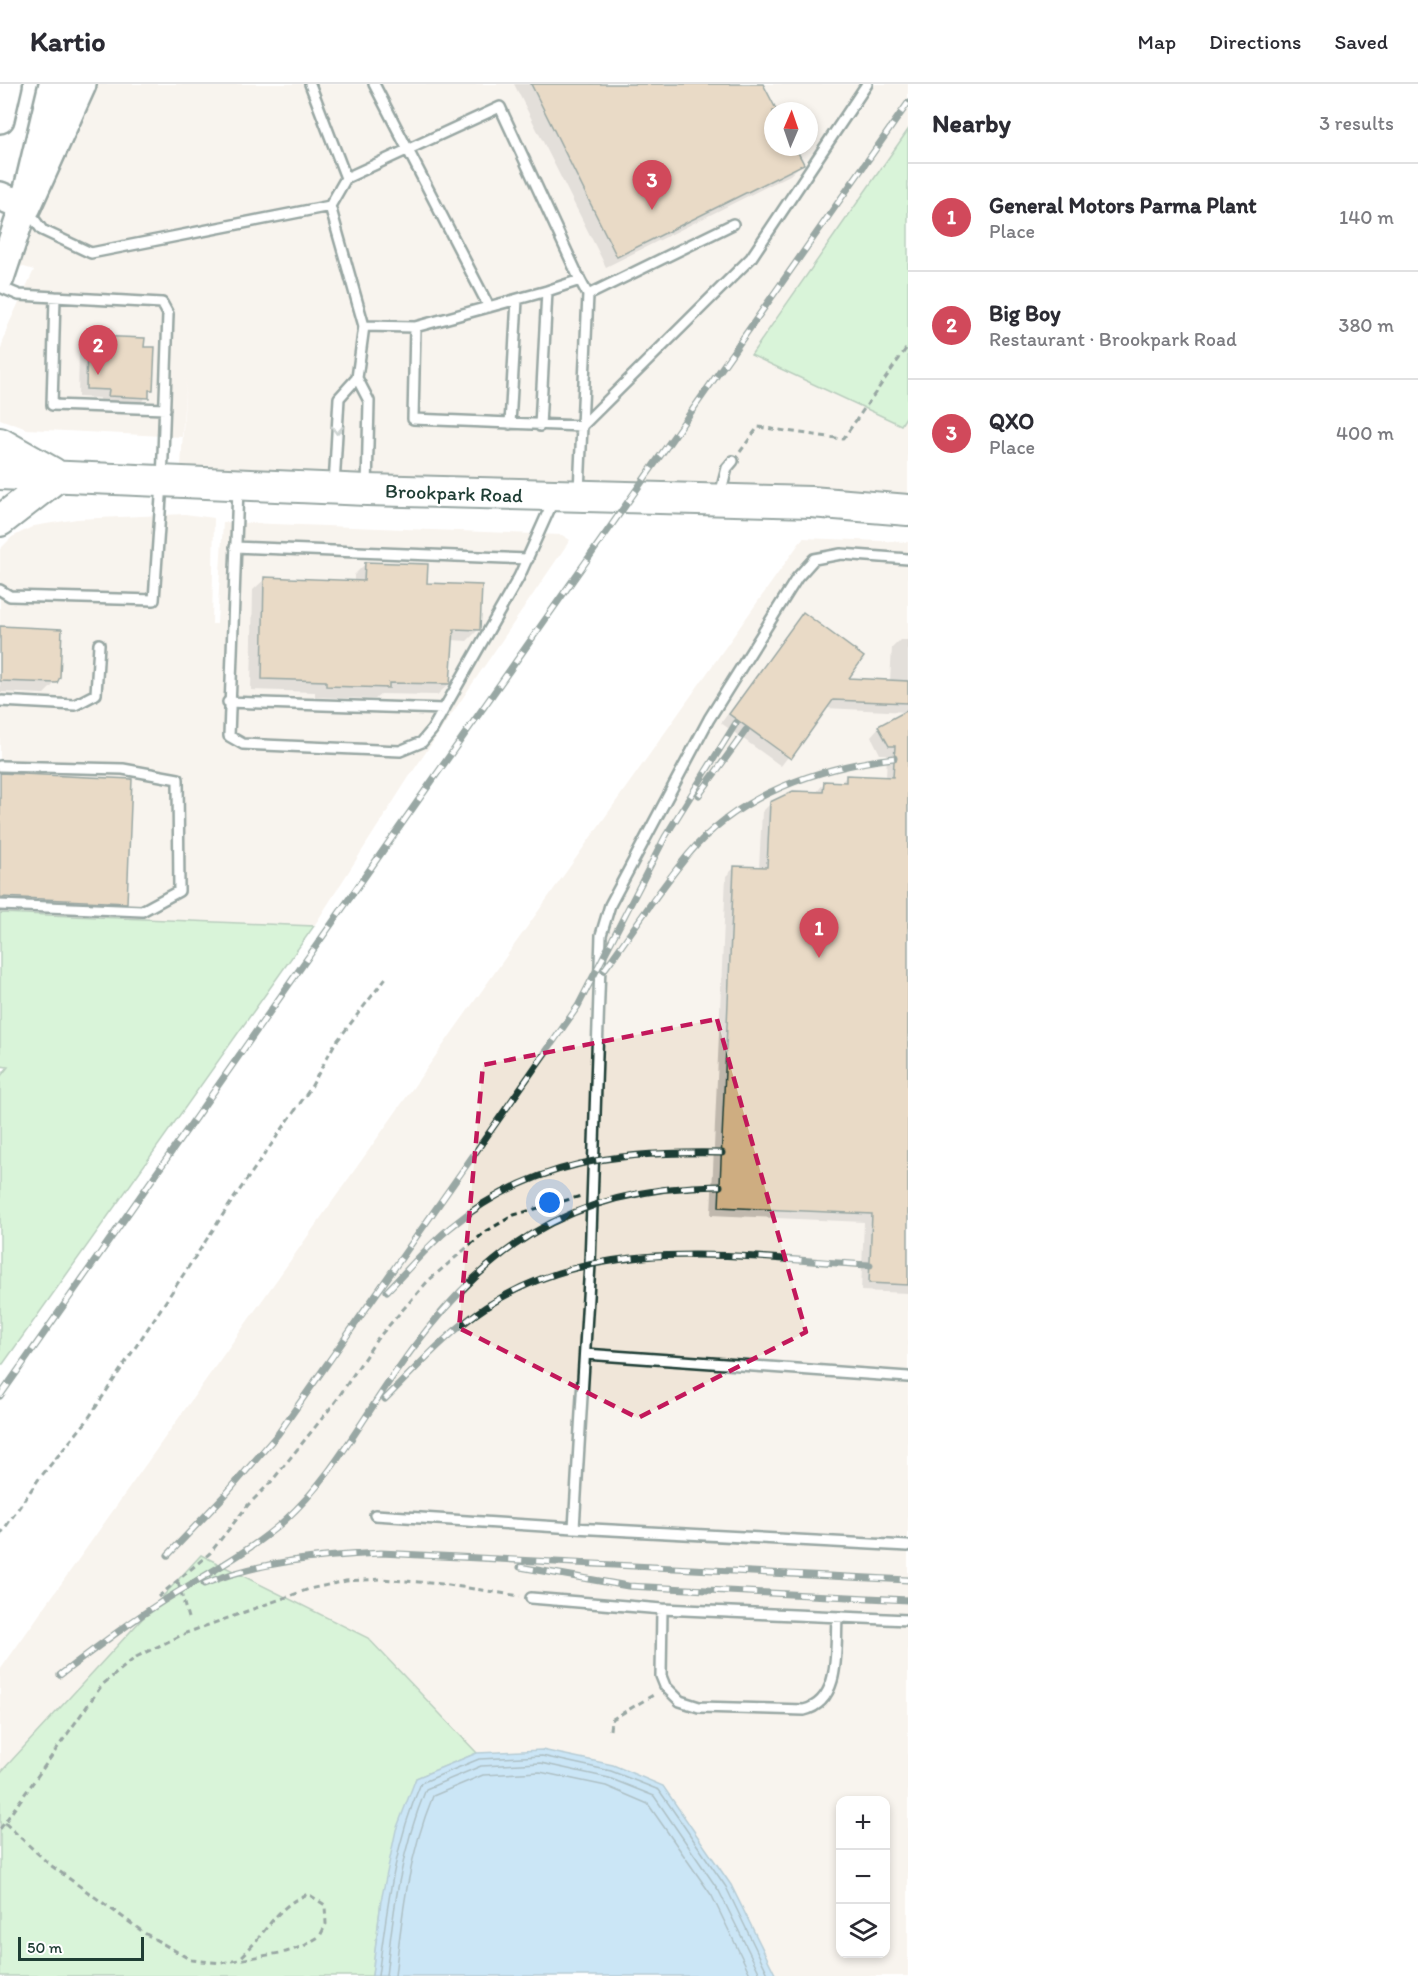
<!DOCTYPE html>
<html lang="en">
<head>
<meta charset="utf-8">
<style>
	body { margin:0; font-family:Itim,sans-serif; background:#f7f7f7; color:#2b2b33 }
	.controls { position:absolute; right:18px; bottom:18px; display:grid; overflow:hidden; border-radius:12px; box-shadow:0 3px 9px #0003 }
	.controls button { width:54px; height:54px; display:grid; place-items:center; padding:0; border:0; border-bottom:2px solid #e1e1e2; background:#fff; color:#2b2b33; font:30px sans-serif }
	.compass { position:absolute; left:764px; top:18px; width:54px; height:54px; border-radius:50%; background:#fff; box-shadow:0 3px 9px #0003; rotate:2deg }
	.scale { position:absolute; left:18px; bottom:15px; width:126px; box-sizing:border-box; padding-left:6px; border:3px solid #1f3d34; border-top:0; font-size:16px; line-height:21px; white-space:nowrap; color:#1f3d34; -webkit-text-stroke:4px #fff; paint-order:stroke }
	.you { position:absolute; left:550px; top:1119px; width:21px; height:21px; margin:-15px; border:4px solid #fff; border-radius:50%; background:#1a73e8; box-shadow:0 0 0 9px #1a73e833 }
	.badge { display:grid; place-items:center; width:39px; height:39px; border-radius:50%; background:#d1495b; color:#fff; font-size:20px; font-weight:700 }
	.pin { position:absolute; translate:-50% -50px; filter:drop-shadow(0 2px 3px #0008) }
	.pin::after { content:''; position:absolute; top:32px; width:21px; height:18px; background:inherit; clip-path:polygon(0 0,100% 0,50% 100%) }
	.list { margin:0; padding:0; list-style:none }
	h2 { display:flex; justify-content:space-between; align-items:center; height:78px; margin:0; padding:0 24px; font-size:26px }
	h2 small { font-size:20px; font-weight:400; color:#7c7c81 }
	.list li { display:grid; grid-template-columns:39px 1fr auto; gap:18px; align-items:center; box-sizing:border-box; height:108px; padding:0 24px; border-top:2px solid #e1e1e2 }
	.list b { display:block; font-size:22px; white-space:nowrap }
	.list p { margin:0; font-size:20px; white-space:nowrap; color:#7c7c81 }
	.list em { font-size:20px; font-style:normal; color:#7c7c81 }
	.icon { flex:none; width:33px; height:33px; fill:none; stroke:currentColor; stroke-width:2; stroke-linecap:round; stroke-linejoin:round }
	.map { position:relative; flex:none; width:908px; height:1892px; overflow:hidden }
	header { display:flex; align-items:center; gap:36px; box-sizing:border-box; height:84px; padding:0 30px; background:#fff; border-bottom:2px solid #e1e1e2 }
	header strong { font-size:28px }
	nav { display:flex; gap:33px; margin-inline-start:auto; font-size:21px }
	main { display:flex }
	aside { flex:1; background:#fff }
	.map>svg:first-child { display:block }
	.built { fill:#f0e6d9; fill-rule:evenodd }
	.green { fill:#ace6ab; stroke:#669270; stroke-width:1.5 }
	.water { fill:#8dc7ec; stroke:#6190a2; stroke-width:1.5 }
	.shadow { fill:#0003 }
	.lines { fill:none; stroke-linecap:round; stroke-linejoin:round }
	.shore { stroke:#4b747e; stroke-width:1.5 }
	.building { fill:#cead81; stroke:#1f3d34; stroke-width:1.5 }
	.lane-casing { stroke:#1f3d34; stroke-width:14 }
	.secondary-casing { stroke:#1f3d34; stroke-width:32 }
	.primary-casing { stroke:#1f3d34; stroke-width:34 }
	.highway-casing { stroke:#1f3d34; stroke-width:38 }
	.path { stroke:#1f3d34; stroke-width:3; stroke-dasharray:6 4.5; stroke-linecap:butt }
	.lane { stroke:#fff; stroke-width:9 }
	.secondary { stroke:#fff; stroke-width:27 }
	.primary { stroke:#fff; stroke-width:30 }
	.highway { stroke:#fff; stroke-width:33 }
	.rail-casing { stroke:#1f3d34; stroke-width:7 }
	.rail { stroke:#fff; stroke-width:4.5; stroke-dasharray:14; stroke-linecap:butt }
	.oneway { stroke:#8f9e9a }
	.marked { fill:none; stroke:#c2185b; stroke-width:4.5; stroke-dasharray:12 8; stroke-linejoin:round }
	.labels { text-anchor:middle; stroke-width:4.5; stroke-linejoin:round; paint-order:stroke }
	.street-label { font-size:20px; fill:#1f3d34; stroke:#fff }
</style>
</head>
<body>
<header>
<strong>Kartio</strong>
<nav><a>Map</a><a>Directions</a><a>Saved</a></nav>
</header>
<main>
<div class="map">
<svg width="908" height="1892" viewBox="0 0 908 1892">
	<rect width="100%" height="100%" fill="#fff"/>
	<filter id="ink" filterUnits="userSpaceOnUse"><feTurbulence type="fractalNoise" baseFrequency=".0167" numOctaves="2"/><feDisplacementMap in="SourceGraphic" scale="12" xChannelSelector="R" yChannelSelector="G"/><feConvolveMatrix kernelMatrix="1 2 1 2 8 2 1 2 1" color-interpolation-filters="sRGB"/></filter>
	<g filter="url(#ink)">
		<!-- built -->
		<path class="built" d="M78,0H908V46L751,271L901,341L908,330V412L181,383L186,294L182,353L27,345L0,335V269L7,244L34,186L14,180ZM773,27H809V63H773Z
			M185,430L214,434L212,540H217L223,438L562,451L570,456L409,693L314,842L0,829V465L12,453L34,442L77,435Z
			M803,454L908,458V1892H0V1586ZM840,1716H886V1870H840Z"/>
		<!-- green -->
		<path class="green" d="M908,46V330L901,341L751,271Z
			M0,829L314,842L3,1280H0V993L8,983L0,982Z
			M201,1471L368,1554L477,1669L416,1694L381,1817L372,1892H0V1689Z"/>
		<!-- water -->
		<path class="water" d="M542,1666L613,1681L663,1702L731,1801L776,1892H372L381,1817L396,1746L416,1694L477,1669Z"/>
		<!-- shadow -->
		<path class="shadow" d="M514,0H762L775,27H773V63H793L802,80L790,91L606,183Z
			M96,253L143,264L152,305L138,322L100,320V314L78,313L79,269Z
			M366,479L426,501L479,545L467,557L451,556L449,600L437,611L381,610L375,615L315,613V608L251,606L253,506L265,495L354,498V491Z
			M803,530L846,595L890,597L892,564L900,556H908V628L825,624L781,682L721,639Z
			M0,544L56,598L44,610L0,608Z
			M908,628V1209L861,1207L864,1138L711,1131L726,792L735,783L759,784L762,728L771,719L816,709L825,698L840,699L847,692L886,694L887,670H880L871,652L879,643Z
			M0,691L126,818L114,830L0,825Z"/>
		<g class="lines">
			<!-- shore -->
			<path class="shore" d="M378,1892C387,1825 394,1761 421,1699L479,1675L542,1672L611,1687L659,1706L726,1803L769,1892
				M386,1892C393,1828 401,1765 426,1705L481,1682L541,1679L609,1694L654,1712L719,1807L761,1892
				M395,1892C402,1830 409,1770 433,1712L483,1691L540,1688L606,1702L648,1720L712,1812L751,1892"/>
		</g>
		<!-- building -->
		<path class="building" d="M531,0H763L777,27H773V63H795L804,80L617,173Z
			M95,252L145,254L144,263H155L153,306H149V314L108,312L109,306L86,305L87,259H95Z
			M365,478L428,480L427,499L482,501L480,546L454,545L450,600L389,599V604L326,602V597L262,595L264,493L364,497Z
			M803,528L864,573L849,594L908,597V619L833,616L791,675L729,630Z
			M0,542L62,545L60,593L57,599L0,597Z
			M908,626V1201L869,1199L872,1130L719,1123L734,782L767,783L770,718L793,707L823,708L824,697L846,698V691L893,693L895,662H889L878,642Z
			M0,689L132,695L127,819L0,813Z"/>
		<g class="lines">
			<defs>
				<path id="lane" d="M310,0L346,94L330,122L364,242L357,294L369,317L367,404
					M374,0L489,223
					M346,94L500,23L580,196
					M28,127L42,146L91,169L330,122
					M0,203L19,211L162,219L168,230L162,399L154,516L10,512L0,506
					M588,211L733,140
					M55,213L52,321L165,325
					M364,242L415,243L547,207L580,196L588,211L579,407
					M415,243L413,335L582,342L751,174L867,0
					M510,340L517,216
					M540,342L547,207
					M334,402L339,314L357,294
					M238,404L229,652L243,660L400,667L422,658L432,646L519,493L554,415
					M720,411L727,384L733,377
					M235,463L528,475
					M908,475L841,470L814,475L797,494L709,635L610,821L601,851L590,1180L574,1444L908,1462
					M0,617L75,621L96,610L99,560
					M228,618L444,625
					M0,682L123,685L178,695L179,807L142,827L0,821
					M585,1270L908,1293
					M375,1431L574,1444
					M531,1514L662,1525L908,1536
					M662,1525L661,1592L665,1602L680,1617L699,1623L804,1626C842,1617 835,1564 837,1533"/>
				<path id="secondary" d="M0,35L8,0
					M0,112L24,122
					M0,194L24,122L53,0"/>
				<path id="primary" d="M0,359L53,389
					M0,390L367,406L811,418L908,426
					M0,437L58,392"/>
				<path id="highway" d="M24,122L79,0"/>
			</defs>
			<!-- lane casing -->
			<use href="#lane" class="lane-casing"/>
			<!-- secondary casing -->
			<use href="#secondary" class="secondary-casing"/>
			<!-- primary casing -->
			<use href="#primary" class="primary-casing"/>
			<!-- highway casing -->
			<use href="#highway" class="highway-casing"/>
			<!-- path -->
			<path class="path" d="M740,368L758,343L843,355L908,262
				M0,1451L38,1396L86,1338L232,1117L310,1005L334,961L388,891
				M178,1498L188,1534
				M158,1513L210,1469L248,1421L271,1398L336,1317L377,1255L428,1197L485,1148L514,1131L581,1112
				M610,1646L611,1636L655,1610
				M5,1739L49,1780L146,1850L191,1876L221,1879L286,1868L304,1862L320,1852L326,1840L325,1821L308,1810C275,1822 264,1853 239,1875
				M0,1745L102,1601L136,1573L186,1549L309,1505L346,1497L381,1495L442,1500L520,1512"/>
			<!-- lane -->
			<use href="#lane" class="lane"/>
			<!-- secondary -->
			<use href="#secondary" class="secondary"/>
			<!-- primary -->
			<use href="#primary" class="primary"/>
			<!-- highway -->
			<use href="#highway" class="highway"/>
			<defs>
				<path id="rail" d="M699,711L746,646
					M604,886C632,848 658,807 688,771C738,710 819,683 894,674
					M387,1207C408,1186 428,1161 451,1143C533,1076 621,1067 722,1069
					M0,1312L908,19
					M385,1315C418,1282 448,1248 486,1223C599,1148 743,1174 870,1181
					M168,1471L226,1410L278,1350L578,922L665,753L736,639
					M520,1483L628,1502L908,1516
					M204,1500C261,1477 320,1472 381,1469L908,1496
					M60,1591C94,1565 127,1540 163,1517C203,1492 248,1469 284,1437C330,1396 360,1339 395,1289C480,1166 567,1103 720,1102"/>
			</defs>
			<!-- rail casing -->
			<use href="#rail" class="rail-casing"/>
			<!-- rail -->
			<use href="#rail" class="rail"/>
		</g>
		<!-- one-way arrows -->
		<defs><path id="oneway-chevron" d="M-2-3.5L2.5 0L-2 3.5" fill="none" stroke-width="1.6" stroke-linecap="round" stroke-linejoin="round" transform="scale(1.5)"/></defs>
		<use class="oneway" href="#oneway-chevron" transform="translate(337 346) rotate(93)"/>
	</g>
	<!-- marked area -->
	<path d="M0 0H908V1892H0ZM717,935L806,1248L638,1334L459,1244L483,981Z" fill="#fff" fill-opacity=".55" fill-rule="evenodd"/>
	<path class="marked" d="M717,935L806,1248L638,1334L459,1244L483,981Z"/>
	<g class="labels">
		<!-- street labels -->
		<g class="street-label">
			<text transform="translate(454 409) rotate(2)" y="7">Brookpark Road</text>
		</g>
	</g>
</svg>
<div class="controls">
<button>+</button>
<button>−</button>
<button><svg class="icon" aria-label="layers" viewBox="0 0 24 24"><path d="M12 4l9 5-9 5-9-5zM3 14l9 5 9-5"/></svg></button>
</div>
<svg class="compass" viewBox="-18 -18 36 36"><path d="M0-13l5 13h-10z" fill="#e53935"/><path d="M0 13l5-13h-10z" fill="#7c7c81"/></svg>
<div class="scale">50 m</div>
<div class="you"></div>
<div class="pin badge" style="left:819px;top:874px">1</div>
<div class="pin badge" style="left:98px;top:291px">2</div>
<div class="pin badge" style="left:652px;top:126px">3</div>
</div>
<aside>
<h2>Nearby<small>3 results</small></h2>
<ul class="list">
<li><span class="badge">1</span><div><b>General Motors Parma Plant</b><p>Place</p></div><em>140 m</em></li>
<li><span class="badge">2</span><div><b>Big Boy</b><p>Restaurant · Brookpark Road</p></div><em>380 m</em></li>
<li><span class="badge">3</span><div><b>QXO</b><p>Place</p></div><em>400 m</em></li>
</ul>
</aside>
</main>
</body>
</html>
